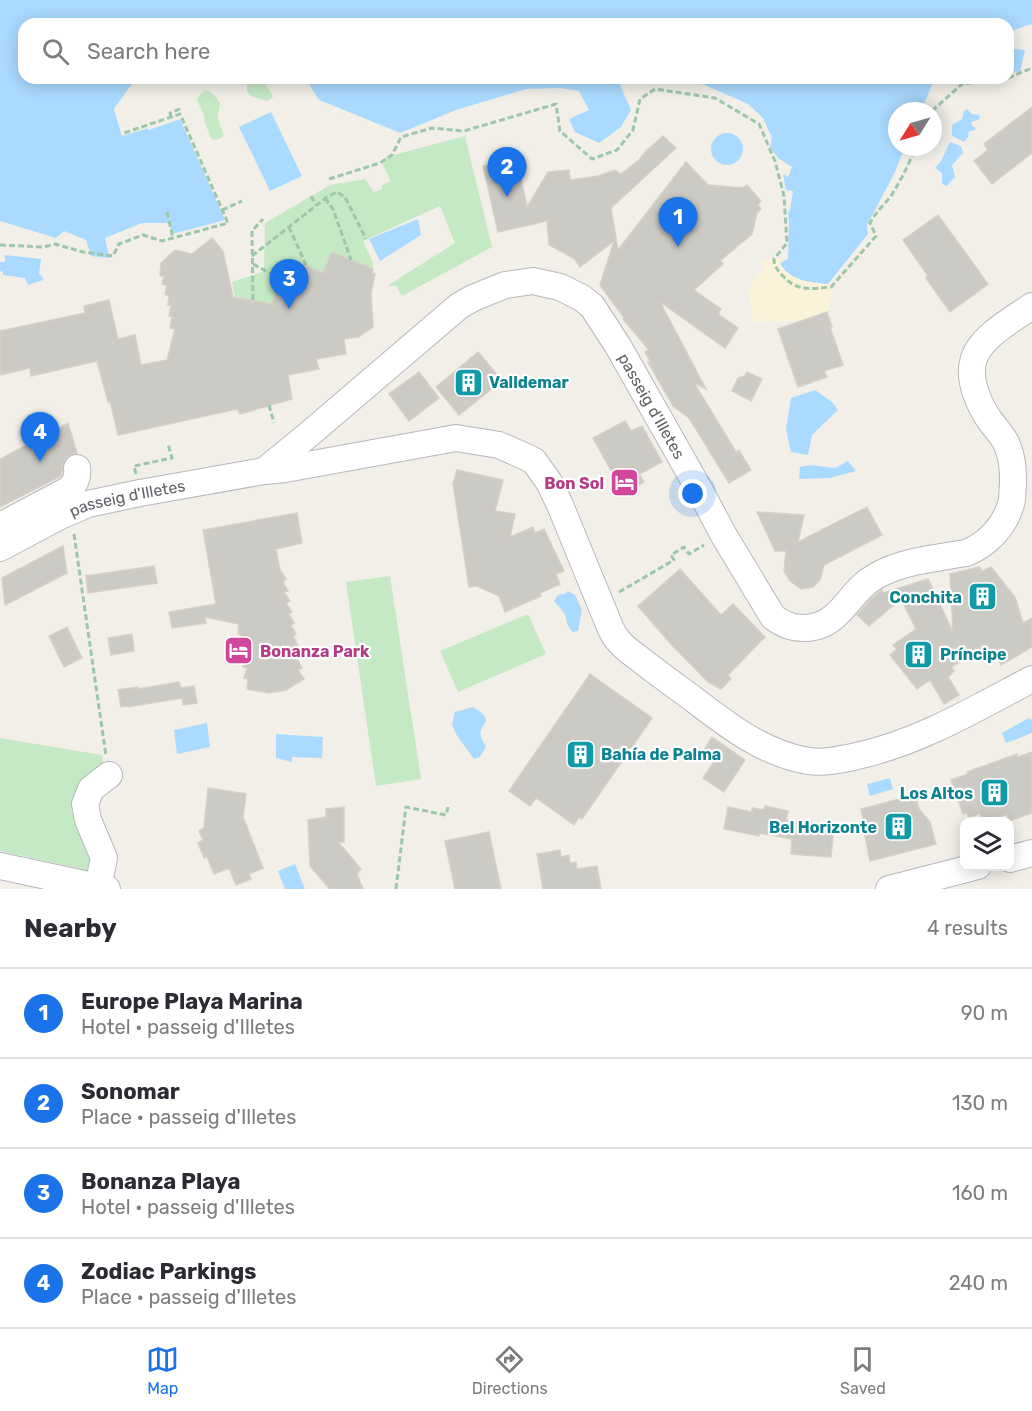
<!DOCTYPE html>
<html lang="en">
<head>
<meta charset="utf-8">
<style>
	body { margin:0; font-family:Rubik,sans-serif; background:#f2f2f3; color:#2b2b33 }
	.controls { position:absolute; right:18px; bottom:18px; display:grid; overflow:hidden; border-radius:12px; box-shadow:0 3px 15px #0003 }
	.controls button { width:54px; height:54px; display:grid; place-items:center; padding:0; border:0; border-bottom:2px solid #e1e1e2; background:#fff; color:#2b2b33; font:30px sans-serif }
	.compass { position:absolute; left:888px; top:102px; width:54px; height:54px; border-radius:50%; background:#fff; box-shadow:0 3px 15px #0003; rotate:233deg }
	.you { position:absolute; left:693px; top:494px; width:21px; height:21px; margin:-15px; border:4px solid #fff; border-radius:50%; background:#1a73e8; box-shadow:0 0 0 9px #1a73e833 }
	.badge { display:grid; place-items:center; width:39px; height:39px; border-radius:50%; background:#1a73e8; color:#fff; font-size:20px; font-weight:700 }
	.pin { position:absolute; translate:-50% -50px; filter:drop-shadow(0 2px 3px #0008) }
	.pin::after { content:''; position:absolute; top:32px; width:21px; height:18px; background:inherit; clip-path:polygon(0 0,100% 0,50% 100%) }
	.list { margin:0; padding:0; list-style:none }
	h2 { display:flex; justify-content:space-between; align-items:center; height:78px; margin:0; padding:0 24px; font-size:26px }
	h2 small { font-size:20px; font-weight:400; color:#7c7c81 }
	.list li { display:grid; grid-template-columns:39px 1fr auto; gap:18px; align-items:center; box-sizing:border-box; height:90px; padding:0 24px; border-top:2px solid #e1e1e2 }
	.list b { display:block; font-size:22px; white-space:nowrap }
	.list p { margin:0; font-size:20px; white-space:nowrap; color:#7c7c81 }
	.list em { font-size:20px; font-style:normal; color:#7c7c81 }
	.icon { flex:none; width:33px; height:33px; fill:none; stroke:currentColor; stroke-width:2; stroke-linecap:round; stroke-linejoin:round }
	.map { position:relative; flex:none; width:1032px; height:889px; overflow:hidden }
	.search { position:absolute; background:#fff; box-shadow:0 3px 15px #0003; left:18px; right:18px; top:18px; height:66px; display:flex; align-items:center; gap:15px; box-sizing:border-box; padding:0 21px; border-radius:18px; color:#7c7c81; font-size:22px }
	.sheet { height:438px; background:#fff }
	nav { display:flex; justify-content:space-around; align-items:center; box-sizing:border-box; height:84px; border-top:2px solid #e1e1e2; background:#fff; font-size:16px; color:#7c7c81 }
	nav a { display:grid; justify-items:center; gap:3px }
	nav .on { color:#1a73e8 }
	.map>svg:first-child { display:block }
	.green { fill:#c5e8c5 }
	.sand { fill:#fbf3d9 }
	.water { fill:#aadaff }
	.pier { fill:#f1efe8 }
	.building { fill:#cccac5; stroke:#d6d1c6; stroke-width:1.5 }
	.lines { fill:none; stroke-linecap:round; stroke-linejoin:round }
	.minor-casing { stroke:#b5b8bc; stroke-width:28 }
	.path { stroke:#9cc7a9; stroke-width:3; stroke-dasharray:6 3; stroke-linecap:butt }
	.minor { stroke:#fff; stroke-width:26 }
	.labels { text-anchor:middle; stroke-width:4.5; stroke-linejoin:round; paint-order:stroke }
	.culture-label { font-size:16px; font-weight:bold; fill:#0d838f; stroke:#fff; text-anchor:start }
	.street-label { font-size:16px; fill:#5f6368; stroke:#fff }
	.hotel-label { font-size:16px; font-weight:bold; fill:#b23c85; stroke:#fff; text-anchor:end }
</style>
</head>
<body>
<div class="map">
<svg width="1032" height="889" viewBox="0 0 1032 889">
	<rect width="100%" height="100%" fill="#f1efe8"/>
	<!-- green -->
	<path class="green" d="M249,78H263C264,86 271,89 273,97L267,101C253,97 242,97 249,78Z
		M206,90C213,92 216,98 220,103C219,110 217,117 219,123C222,132 230,137 213,140L210,136L204,120L205,118L197,100L200,94Z
		M465,136L492,247L402,296L396,286H387L455,243L440,206L363,241L373,263V269L332,252L323,273L303,264L283,273L272,304L235,297L232,282L262,272L264,267L265,223L330,185L365,179L374,192L382,189V185L391,181L383,165L386,157Z
		M390,576L421,779L376,786L346,582Z
		M528,614L546,654L458,692L440,651Z
		M0,738L102,755L104,770L82,789L95,872L0,851Z"/>
	<!-- sand -->
	<path class="sand" d="M760,258L788,260L802,281L828,284L833,289L827,312L804,320L753,322L748,287L763,271Z"/>
	<!-- water -->
	<path class="water" d="M0,0H1032V24L1008,32V24H272L271,23L267,24H24V78H138L129,88L114,109L122,135L148,128L149,130L180,119L225,220L172,234L169,223H142L105,238L109,258L91,256L86,240L64,231L56,238L0,221Z
		M1008,48L1025,50L1020,72L1008,71Z
		M305,78H620L618,80L631,110L621,127L599,143L575,132L569,119L589,110L579,91L560,88L526,89L456,110L400,133L319,100Z
		M689,78H935L921,111H897V147H905L894,174L867,225L868,234L828,284C810,282 789,281 780,263L788,259L789,224L788,213L790,210L793,191L786,190L783,174L788,177L792,167L778,158L770,147L772,138L763,118L748,104Z
		M967,109L972,114L979,115L980,119L971,122L972,125L976,129L973,131H969L968,137L964,142L952,136V125L962,119L964,111Z
		M271,112L302,176L270,191L239,127Z
		M711 149a16 16 0 1 1 32 0a16 16 0 1 1-32 0Z
		M950,142L961,146L963,153L952,165L955,177L947,186L942,184V173L935,168L941,161Z
		M418,219L421,235L380,261L369,239Z
		M5,255L41,259L39,274L42,276L43,280L28,285L25,278L3,275V272L0,271V262H5Z
		M815,390L832,402L838,410L812,435L808,455L791,452L786,429L791,398Z
		M848,461L856,471L830,478L799,479L800,467L811,465L835,468Z
		M568,591L575,595L582,610L578,631L572,632L567,623L565,614L554,601L558,595L565,594Z
		M473,707C499,723 477,723 481,737C482,741 485,744 486,747L480,757L474,759L456,734L452,724L455,712Z
		M1029,718L1032,720V733L1006,743L1002,733Z
		M207,723L210,747L177,754L174,730Z
		M276,734L323,737L322,758L292,757V762L276,758Z
		M890,778L893,789L870,796L867,784Z
		M295,864L305,889H285L278,871Z"/>
	<!-- pier -->
	<path class="pier" d="M138,78H141L117,110L124,132L147,125L148,128L122,136L114,109L129,88Z
		M302,78H305L319,100L400,133L399,136L318,103Z"/>
	<!-- building -->
	<path class="building" d="M1032,107V153L992,184L974,161L988,150L984,144Z
		M663,136L676,148L611,208L618,250L686,162L708,185L743,188L747,185L761,201L758,205L761,209L757,213L752,234L721,260L723,264L694,290L721,309L718,314L738,328L725,348L660,302L706,389L694,383L736,452L739,450L751,470L729,483L689,418L673,406L648,362L650,361L645,352L649,350L623,319L624,318L600,285L614,241L580,267L575,259L549,245L547,221L498,232L483,166L500,163L501,170L518,166L527,207L548,172L569,170L570,180L598,176L615,170L621,174L639,160L646,151Z
		M938,215L988,284L950,312L926,278L928,276L903,240Z
		M212,238L223,251L233,297L272,304L283,273L303,264L323,273L332,252L373,269L372,273L375,274L371,293L373,327L358,337L344,339L346,354L316,359L319,369L288,375L292,399L240,414L237,409L118,435L110,401L108,402L97,361L31,376L30,368L0,375V331L85,313L84,306L109,300L118,339L135,335L141,365L167,360L175,329L170,328L172,317L169,316L171,306L168,305L169,296L165,294L167,286L162,284L164,276H160L161,263L175,250L192,254Z
		M827,312L832,327H830L843,365L824,371L827,377L798,387L778,329Z
		M478,352L499,377L492,384L494,387L459,415L436,387Z
		M419,372L439,398L409,421L389,394Z
		M747,372L762,379L751,401L732,391L738,378L745,376Z
		M625,421L631,431L642,426L662,462L639,474L644,482L624,494L593,438Z
		M68,423L77,453L69,455L64,461L61,476L0,507V459Z
		M457,470L503,480L495,511L515,514L510,537L533,527L535,533L544,529L564,571L556,574L560,584L540,593L541,596L505,612L499,596L477,586L469,587L453,484Z
		M867,507L882,535L824,565L820,580L813,587L801,589L790,581L784,571L786,551H775L757,512L804,515L798,542Z
		M297,513L302,543L276,549L280,570L286,579L283,582L288,591L284,592L290,601L286,603L292,612L289,614L294,623L291,626L296,634L293,636L298,646L295,648L300,657L297,659L302,668L298,670L304,679L286,690L269,693L247,689L248,679L244,678L247,668L243,667L245,657L241,656L243,646L239,645L241,635L238,634L239,624L205,617L206,623L172,628L169,612L216,604L203,530Z
		M63,546L67,573L5,605L2,578Z
		M154,566L157,583L88,593L86,576Z
		M979,567L983,571L991,567L1015,597L1023,623L1032,618V647L1001,665L997,656L994,658L992,654L989,656L985,647L951,667L954,671L948,677L959,695L944,704L930,680L917,689L890,655L897,649L893,645L916,629L901,599L869,626L857,615L870,600L882,590L883,593L928,579L953,632L950,574Z
		M680,569L721,615L733,604L765,637L728,675L731,679L721,689L708,682L670,643L638,606Z
		M67,627L82,658L64,667L49,636Z
		M132,634L134,651L111,655L108,638Z
		M590,674L652,718L582,819L579,817L574,825L536,798L530,806L509,791Z
		M179,682L181,688L194,686L197,703L183,705L182,698L128,707L127,706L121,707L118,690L138,687V689Z
		M712,737L745,760L724,792L703,778L716,759L704,750Z
		M1032,752V813L1009,821L1007,814L984,822L980,813L969,818L967,813L963,814L951,780L968,774L967,772L1017,754L1018,757Z
		M208,788L246,794L243,817L263,868L249,874L251,879L236,885L229,868L214,874L207,856L204,858L198,843L203,840L199,831L204,828Z
		M915,795L919,809L930,822L936,844L870,861L864,832H866L861,809Z
		M765,806L788,811L786,820L834,824L831,857L791,854L792,839L760,833L759,836L724,829L728,807L752,812V808L764,810Z
		M344,807V842H338L361,869L357,874L363,889H330L310,866L308,820L326,817V809Z
		M489,832L501,889H455L445,841Z
		M560,850L561,857L569,855L570,863L576,862L577,869L597,866L601,889H543L537,854Z"/>
	<g class="lines">
		<defs>
			<g id="minor">
				<path id="s1" d="M264,471L308,435L459,306L473,298L505,285L533,281L560,287L582,298L592,306L618,346L704,498L723,534L773,617C792,632 818,632 836,615C850,602 858,586 876,576C902,561 937,558 966,553C987,545 1005,526 1011,504C1013,498 1012,491 1013,485C1013,471 1013,459 1007,445C1004,437 997,430 991,422C980,407 968,381 973,362C978,338 1013,319 1032,306"/>
				<path d="M0,526L70,489C76,482 78,477 77,468"/>
				<path id="s2" d="M0,548L60,516L88,504L140,493L264,471L285,469L456,438L499,445L524,456L534,461L549,482L560,505L610,627C612,631 614,636 617,639C622,646 630,652 637,657C655,671 674,685 692,698C726,724 760,751 803,760C821,764 839,760 857,756C920,742 975,709 1032,679"/>
				<path d="M1010,859L1032,853"/>
				<path d="M0,866L107,889"/>
				<path d="M98,887L104,858L88,820L85,804L91,789L109,775"/>
				<path d="M889,889L978,866"/>
			</g>
		</defs>
		<!-- minor casing -->
		<use href="#minor" class="minor-casing"/>
		<!-- path -->
		<path class="path" d="M1008,78L1032,68
			M932,111L962,84L1008,78
			M171,117L170,113L182,108
			M329,179L380,163L392,155L401,137L432,128L464,131L556,104L560,131L592,159L617,150L633,130L640,99L655,89L715,98L759,124L775,161L784,196L787,243L774,259C774,266 777,269 782,275C797,292 810,289 831,287L876,236L870,223C875,213 884,205 891,196C901,180 909,164 916,147
			M311,196L316,205
			M325,198L333,209L351,260
			M222,210L242,201
			M167,212L173,238
			M289,227L306,265
			M0,245L44,247L55,244L83,252L113,256L119,244L143,235L162,241L228,223L180,114L124,133L125,135
			M252,256L327,197L337,192L345,197L366,239
			M253,264L281,279
			M253,300L252,231L263,219
			M269,405L274,423
			M136,474L134,466L172,458L168,444
			M74,534L106,756
			M619,592L674,560L671,555L684,547L689,554L704,545
			M396,889L406,807L446,815L448,807"/>
		<!-- minor -->
		<use href="#minor" class="minor"/>
	</g>
	<!-- icons -->
	<defs>
		<symbol id="building-square" viewBox="-11 -11 22 22"><rect x="-9" y="-9" width="18" height="18" rx="4" fill="#0f9aa8" stroke="#fff"/><path d="M-4-6H4V6H1V3H-1V6H-4ZM-2.5-4.3h1.7v1.8h-1.7ZM.8-4.3h1.7v1.8H.8ZM-2.5-1h1.7V.8h-1.7ZM.8-1h1.7V.8H.8Z" fill="#fff"/></symbol>
		<symbol id="hotel-square" viewBox="-11 -11 22 22"><rect x="-9" y="-9" width="18" height="18" rx="4" fill="#d1479c" stroke="#fff"/><path d="M-6-4.5h1.5V1H6V5H4.5V3h-9V5H-6ZM-4 0a1.8 1.8 0 1 1 3.6 0ZM.5 0V-2.5h3Q6-2.5 6 0Z" fill="#fff"/></symbol>
	</defs>
	<g fill-rule="evenodd">
		<use href="#building-square" x="452" y="366" width="33" height="33"/>
		<use href="#hotel-square" x="608" y="466" width="33" height="33"/>
		<use href="#building-square" x="966" y="580" width="33" height="33"/>
		<use href="#hotel-square" x="222" y="634" width="33" height="33"/>
		<use href="#building-square" x="902" y="638" width="33" height="33"/>
		<use href="#building-square" x="564" y="738" width="33" height="33"/>
		<use href="#building-square" x="978" y="776" width="33" height="33"/>
		<use href="#building-square" x="882" y="810" width="33" height="33"/>
	</g>
	<g class="labels">
		<!-- culture labels -->
		<g class="culture-label">
			<text x="489" y="388">Valldemar</text>
			<text x="962" y="603" text-anchor="end">Conchita</text>
			<text x="940" y="660">Príncipe</text>
			<text x="601" y="760">Bahía de Palma</text>
			<text x="973" y="799" text-anchor="end">Los Altos</text>
			<text x="877" y="833" text-anchor="end">Bel Horizonte</text>
		</g>
		<!-- street labels -->
		<g class="street-label">
			<text dy="6" stroke="none"><textPath href="#s1" startOffset="516">passeig d'Illetes</textPath></text>
			<text dy="6" stroke="none"><textPath href="#s2" startOffset="138">passeig d'Illetes</textPath></text>
		</g>
		<!-- hotel labels -->
		<g class="hotel-label">
			<text x="604" y="489">Bon Sol</text>
			<text x="260" y="657" text-anchor="start">Bonanza Park</text>
		</g>
	</g>
</svg>
<div class="controls">
<button><svg class="icon" aria-label="layers" viewBox="0 0 24 24"><path d="M12 4l9 5-9 5-9-5zM3 14l9 5 9-5"/></svg></button>
</div>
<svg class="compass" viewBox="-18 -18 36 36"><path d="M0-13l5 13h-10z" fill="#e53935"/><path d="M0 13l5-13h-10z" fill="#7c7c81"/></svg>
<div class="you"></div>
<div class="pin badge" style="left:678px;top:247px">1</div>
<div class="pin badge" style="left:507px;top:197px">2</div>
<div class="pin badge" style="left:289px;top:309px">3</div>
<div class="pin badge" style="left:40px;top:462px">4</div>
<div class="search"><svg class="icon" aria-label="search" viewBox="0 0 24 24"><circle cx="10" cy="10" r="6"/><path d="M15 15l6 6"/></svg>Search here</div>
</div>
<section class="sheet">
<h2>Nearby<small>4 results</small></h2>
<ul class="list">
<li><span class="badge">1</span><div><b>Europe Playa Marina</b><p>Hotel · passeig d'Illetes</p></div><em>90 m</em></li>
<li><span class="badge">2</span><div><b>Sonomar</b><p>Place · passeig d'Illetes</p></div><em>130 m</em></li>
<li><span class="badge">3</span><div><b>Bonanza Playa</b><p>Hotel · passeig d'Illetes</p></div><em>160 m</em></li>
<li><span class="badge">4</span><div><b>Zodiac Parkings</b><p>Place · passeig d'Illetes</p></div><em>240 m</em></li>
</ul>
</section>
<nav>
<a class="on"><svg class="icon" aria-label="map" viewBox="0 0 24 24"><path d="M3 6l6-2 6 2 6-2v14l-6 2-6-2-6 2zM9 4v14M15 6v14"/></svg>Map</a>
<a><svg class="icon" aria-label="directions" viewBox="0 0 24 24"><path d="M12 3l9 9-9 9-9-9zM9 14v-3h6M13 9l2 2-2 2"/></svg>Directions</a>
<a><svg class="icon" aria-label="saved" viewBox="0 0 24 24"><path d="M7 4h10v16l-5-4-5 4z"/></svg>Saved</a>
</nav>
</body>
</html>
